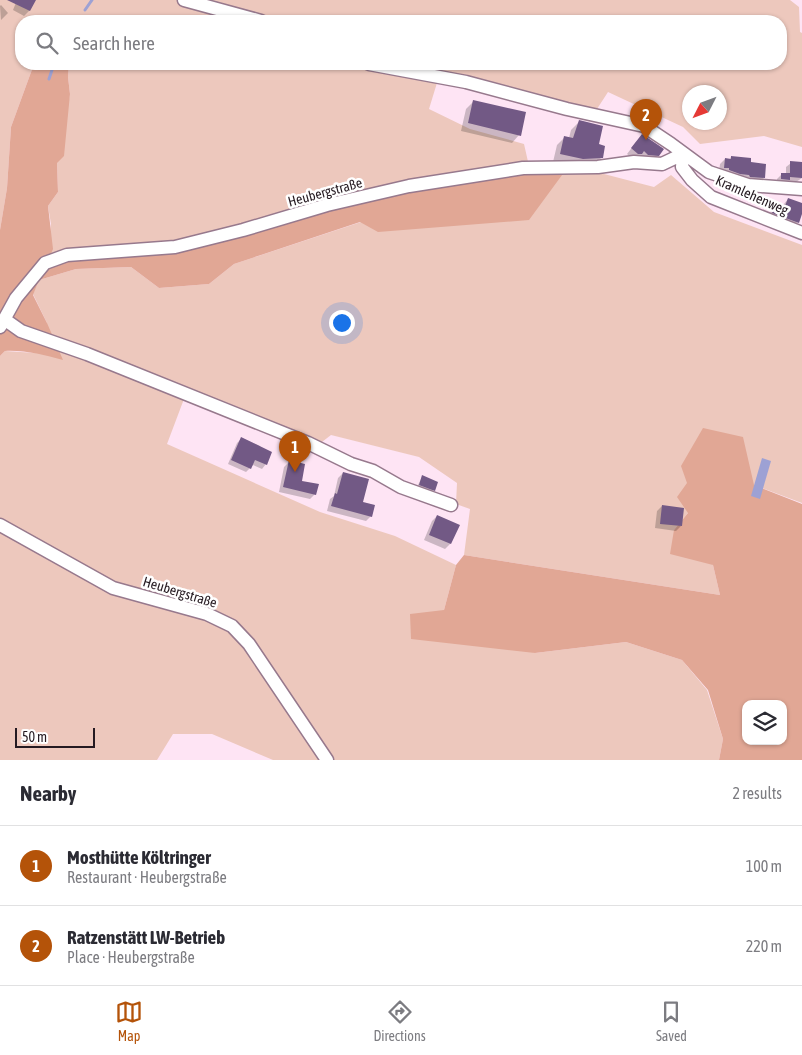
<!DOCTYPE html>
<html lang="en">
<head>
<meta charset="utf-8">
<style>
	body { margin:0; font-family:"Asap Condensed",sans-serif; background:#f2f2f3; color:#2b2b33 }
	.controls { position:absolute; right:15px; bottom:15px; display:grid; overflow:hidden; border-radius:10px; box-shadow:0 1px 4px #0004 }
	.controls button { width:45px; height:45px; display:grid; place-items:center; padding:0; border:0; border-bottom:1px solid #e1e1e2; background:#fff; color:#2b2b33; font:25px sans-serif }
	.compass { position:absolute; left:682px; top:85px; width:45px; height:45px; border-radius:50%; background:#fff; box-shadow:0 1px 4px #0004; rotate:228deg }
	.scale { position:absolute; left:15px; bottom:12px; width:80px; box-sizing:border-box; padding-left:5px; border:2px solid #251a21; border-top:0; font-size:14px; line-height:18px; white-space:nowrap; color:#251a21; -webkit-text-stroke:4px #fff; paint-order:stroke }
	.you { position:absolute; left:341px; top:322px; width:18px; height:18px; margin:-12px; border:4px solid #fff; border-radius:50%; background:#1a73e8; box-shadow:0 0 0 8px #1a73e833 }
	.badge { display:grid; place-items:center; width:32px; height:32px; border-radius:50%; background:#b45309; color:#fff; font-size:16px; font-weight:700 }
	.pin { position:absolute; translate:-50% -41px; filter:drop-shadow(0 1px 2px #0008) }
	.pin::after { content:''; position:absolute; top:26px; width:18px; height:15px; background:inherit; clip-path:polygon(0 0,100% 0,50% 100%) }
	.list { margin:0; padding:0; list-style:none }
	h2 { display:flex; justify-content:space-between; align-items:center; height:65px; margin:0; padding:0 20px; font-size:21px }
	h2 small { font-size:16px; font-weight:400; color:#7c7c81 }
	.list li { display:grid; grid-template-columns:32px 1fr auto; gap:15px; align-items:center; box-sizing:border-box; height:80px; padding:0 20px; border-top:1px solid #e1e1e2 }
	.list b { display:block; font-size:19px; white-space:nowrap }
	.list p { margin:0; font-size:16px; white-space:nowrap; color:#7c7c81 }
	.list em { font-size:16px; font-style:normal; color:#7c7c81 }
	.icon { flex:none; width:28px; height:28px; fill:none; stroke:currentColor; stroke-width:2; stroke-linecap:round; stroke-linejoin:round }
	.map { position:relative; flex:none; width:802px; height:760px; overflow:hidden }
	.search { position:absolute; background:#fff; box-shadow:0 1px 4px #0004; left:15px; right:15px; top:15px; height:55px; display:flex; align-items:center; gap:12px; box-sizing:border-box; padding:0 18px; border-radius:20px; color:#7c7c81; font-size:19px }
	.sheet { height:225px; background:#fff }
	nav { display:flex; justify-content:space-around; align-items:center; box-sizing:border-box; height:70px; border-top:1px solid #e1e1e2; background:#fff; font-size:14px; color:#7c7c81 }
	nav a { display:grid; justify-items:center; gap:2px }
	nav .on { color:#b45309 }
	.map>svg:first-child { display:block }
	.green { fill:#edc8bd; fill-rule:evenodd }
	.forest { fill:#e1a795; fill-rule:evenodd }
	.water { fill:#9da1d4 }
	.shadow { fill:#0003 }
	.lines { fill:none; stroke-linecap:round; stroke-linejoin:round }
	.stream { stroke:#9da1d4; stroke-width:3 }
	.building { fill:#725985 }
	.street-casing { stroke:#97798d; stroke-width:15 }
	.street { stroke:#fff; stroke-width:12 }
	.labels { text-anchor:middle; stroke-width:5; stroke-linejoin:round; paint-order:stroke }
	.street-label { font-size:14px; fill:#251a21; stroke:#fff }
</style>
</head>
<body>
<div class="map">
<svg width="802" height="760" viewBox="0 0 802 760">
	<rect width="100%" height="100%" fill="#fee4f4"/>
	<!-- green -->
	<path class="green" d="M0,0H790L799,7L800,32L802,33V147L764,136L700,144L683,127L608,92L597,109L440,73L429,109L470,129L524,144L529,166L203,241L47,264L51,224L48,206L58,192L57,163L70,94L68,77L69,64H781V21H21V64H34L11,127L7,188L0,230ZM690,92H720V122H690Z
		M565,171L604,174L654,187L671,175L714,212L802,245V503L754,485L687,483L688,513L674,530L713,565L720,595L464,555L470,509L456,504L457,483L419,457L331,435L318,445L187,391L167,444L320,512L395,536L456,565L444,610L535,653L626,642L682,660L707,690L723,739L719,760H273L212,734H173L157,760H0V356L5,351L36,353L47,323L33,294L39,280L76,269L131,267L159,288L209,284L234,264L361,222Z"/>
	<!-- forest -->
	<path class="forest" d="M34,64H69L68,77L70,94L64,156L57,163L58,192L48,206L53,249L47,263L157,249L446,180L565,171L529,220L378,232L360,222L234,264L209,284L159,288L131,267L76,269L39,280L33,295L47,323L63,360C44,355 25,350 5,351L0,356V230L7,188L11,127Z
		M703,428L743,437L754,485L802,504V760H719L723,739L708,690L682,660L626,642L535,653L411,639L410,614L444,610L456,565L464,555L720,595L713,565L670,554L674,530L688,513L677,497L687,483L681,466ZM746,704H783V741H746Z"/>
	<!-- water -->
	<path class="water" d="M762,458L771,461L760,499L751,496Z"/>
	<!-- shadow -->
	<path class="shadow" d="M17,0H35L29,11L24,16L13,10Z
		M1,5L8,13L1,20L0,6Z
		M474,101L519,135L512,143L461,131L466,109Z
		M579,122L598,145L602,157L594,165L553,162L557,145L565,137L569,138L571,130Z
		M637,141L659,155L653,160L643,159L638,156L635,159H633L627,154Z
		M731,157L749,163L764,178L759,183L719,172L720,164L725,159L729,160Z
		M791,163H802V178L796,182L777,183V179L781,175H786V167Z
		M788,199L802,204V210L798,222L793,227L769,217L771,211L775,207L782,209L784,204Z
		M242,438L260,446L266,464L262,469L253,465L246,472L228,464L237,443Z
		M289,462L300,482L315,494L310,499L279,492L284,467Z
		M343,473L371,516L366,521L327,511L330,499L334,496L338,478Z
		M422,477L434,490L432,492L417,487Z
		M662,506L681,526L676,531L655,528L657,511Z
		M437,516L458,525L450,544L445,549L424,540L432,521Z"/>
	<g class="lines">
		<!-- stream -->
		<path class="stream" d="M85,10L92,0
			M49,79L52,70"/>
	</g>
	<!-- building -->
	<path class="building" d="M7,0H36L30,11Z
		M473,100L526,112L521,136L468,123Z
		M579,120L603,126L599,144L605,146L603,158L583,159L560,154L564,136L573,138Z
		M642,134L664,149L659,156L648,155L644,151L642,154H638L631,148Z
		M731,156L751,158V162L766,164L765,178L750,177L749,175L740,174L729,170V168H724L725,158L731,159Z
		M790,161L802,162V178L790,177V180L781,179V173H790Z
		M788,198L802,203V214L799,223L772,213L775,205L784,209Z
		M241,437L272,452L267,465L255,460L251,469L231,460Z
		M289,460L305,464L302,481L319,484L316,495L283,487Z
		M343,472L369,479L363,502L375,505L372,517L331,506L335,493L337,494Z
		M422,475L438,482L435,491L419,485Z
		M662,505L684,508L682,526L660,524Z
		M437,515L460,525L451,544L429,535Z"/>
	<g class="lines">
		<defs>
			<path id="street" d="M184,0L261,21
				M369,64L466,82L567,109L644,126L671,144L709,172L748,185L802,189
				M683,154L682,167L692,180L711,197L802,233
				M4,319L21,331L87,354L308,443L351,464L373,471L401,487L451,505
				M0,327L16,298L45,263L67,255L175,247L243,230L327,205L409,186L523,168L598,167L634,162L662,164L683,154
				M0,525L113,588L207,614L232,626L249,644L327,760"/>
		</defs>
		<!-- street casing -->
		<use href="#street" class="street-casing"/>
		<!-- street -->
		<use href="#street" class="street"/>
	</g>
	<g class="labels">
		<!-- street labels -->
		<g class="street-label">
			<text transform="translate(325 192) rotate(-15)" y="5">Heubergstraße</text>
			<text transform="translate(752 195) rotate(24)" y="5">Kramlehenweg</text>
			<text transform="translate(180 592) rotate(17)" y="5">Heubergstraße</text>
		</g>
	</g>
</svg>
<div class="controls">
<button><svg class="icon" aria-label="layers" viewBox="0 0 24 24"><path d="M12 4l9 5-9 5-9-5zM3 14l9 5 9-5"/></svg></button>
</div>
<svg class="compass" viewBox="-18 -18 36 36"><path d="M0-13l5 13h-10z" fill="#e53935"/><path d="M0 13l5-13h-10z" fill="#7c7c81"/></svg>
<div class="scale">50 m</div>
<div class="you"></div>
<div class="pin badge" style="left:295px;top:472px">1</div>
<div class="pin badge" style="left:646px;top:140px">2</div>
<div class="search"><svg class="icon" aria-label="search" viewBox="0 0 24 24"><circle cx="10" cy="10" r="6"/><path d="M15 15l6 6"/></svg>Search here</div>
</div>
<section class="sheet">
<h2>Nearby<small>2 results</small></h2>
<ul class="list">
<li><span class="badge">1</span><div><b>Mosthütte Költringer</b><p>Restaurant · Heubergstraße</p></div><em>100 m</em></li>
<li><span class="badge">2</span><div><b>Ratzenstätt LW-Betrieb</b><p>Place · Heubergstraße</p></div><em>220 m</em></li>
</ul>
</section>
<nav>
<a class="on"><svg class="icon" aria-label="map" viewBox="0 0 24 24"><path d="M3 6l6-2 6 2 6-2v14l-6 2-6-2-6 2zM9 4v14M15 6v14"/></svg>Map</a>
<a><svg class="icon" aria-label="directions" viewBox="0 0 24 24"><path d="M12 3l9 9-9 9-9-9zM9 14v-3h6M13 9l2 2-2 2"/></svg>Directions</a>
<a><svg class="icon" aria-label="saved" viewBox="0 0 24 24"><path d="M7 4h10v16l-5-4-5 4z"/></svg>Saved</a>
</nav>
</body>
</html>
